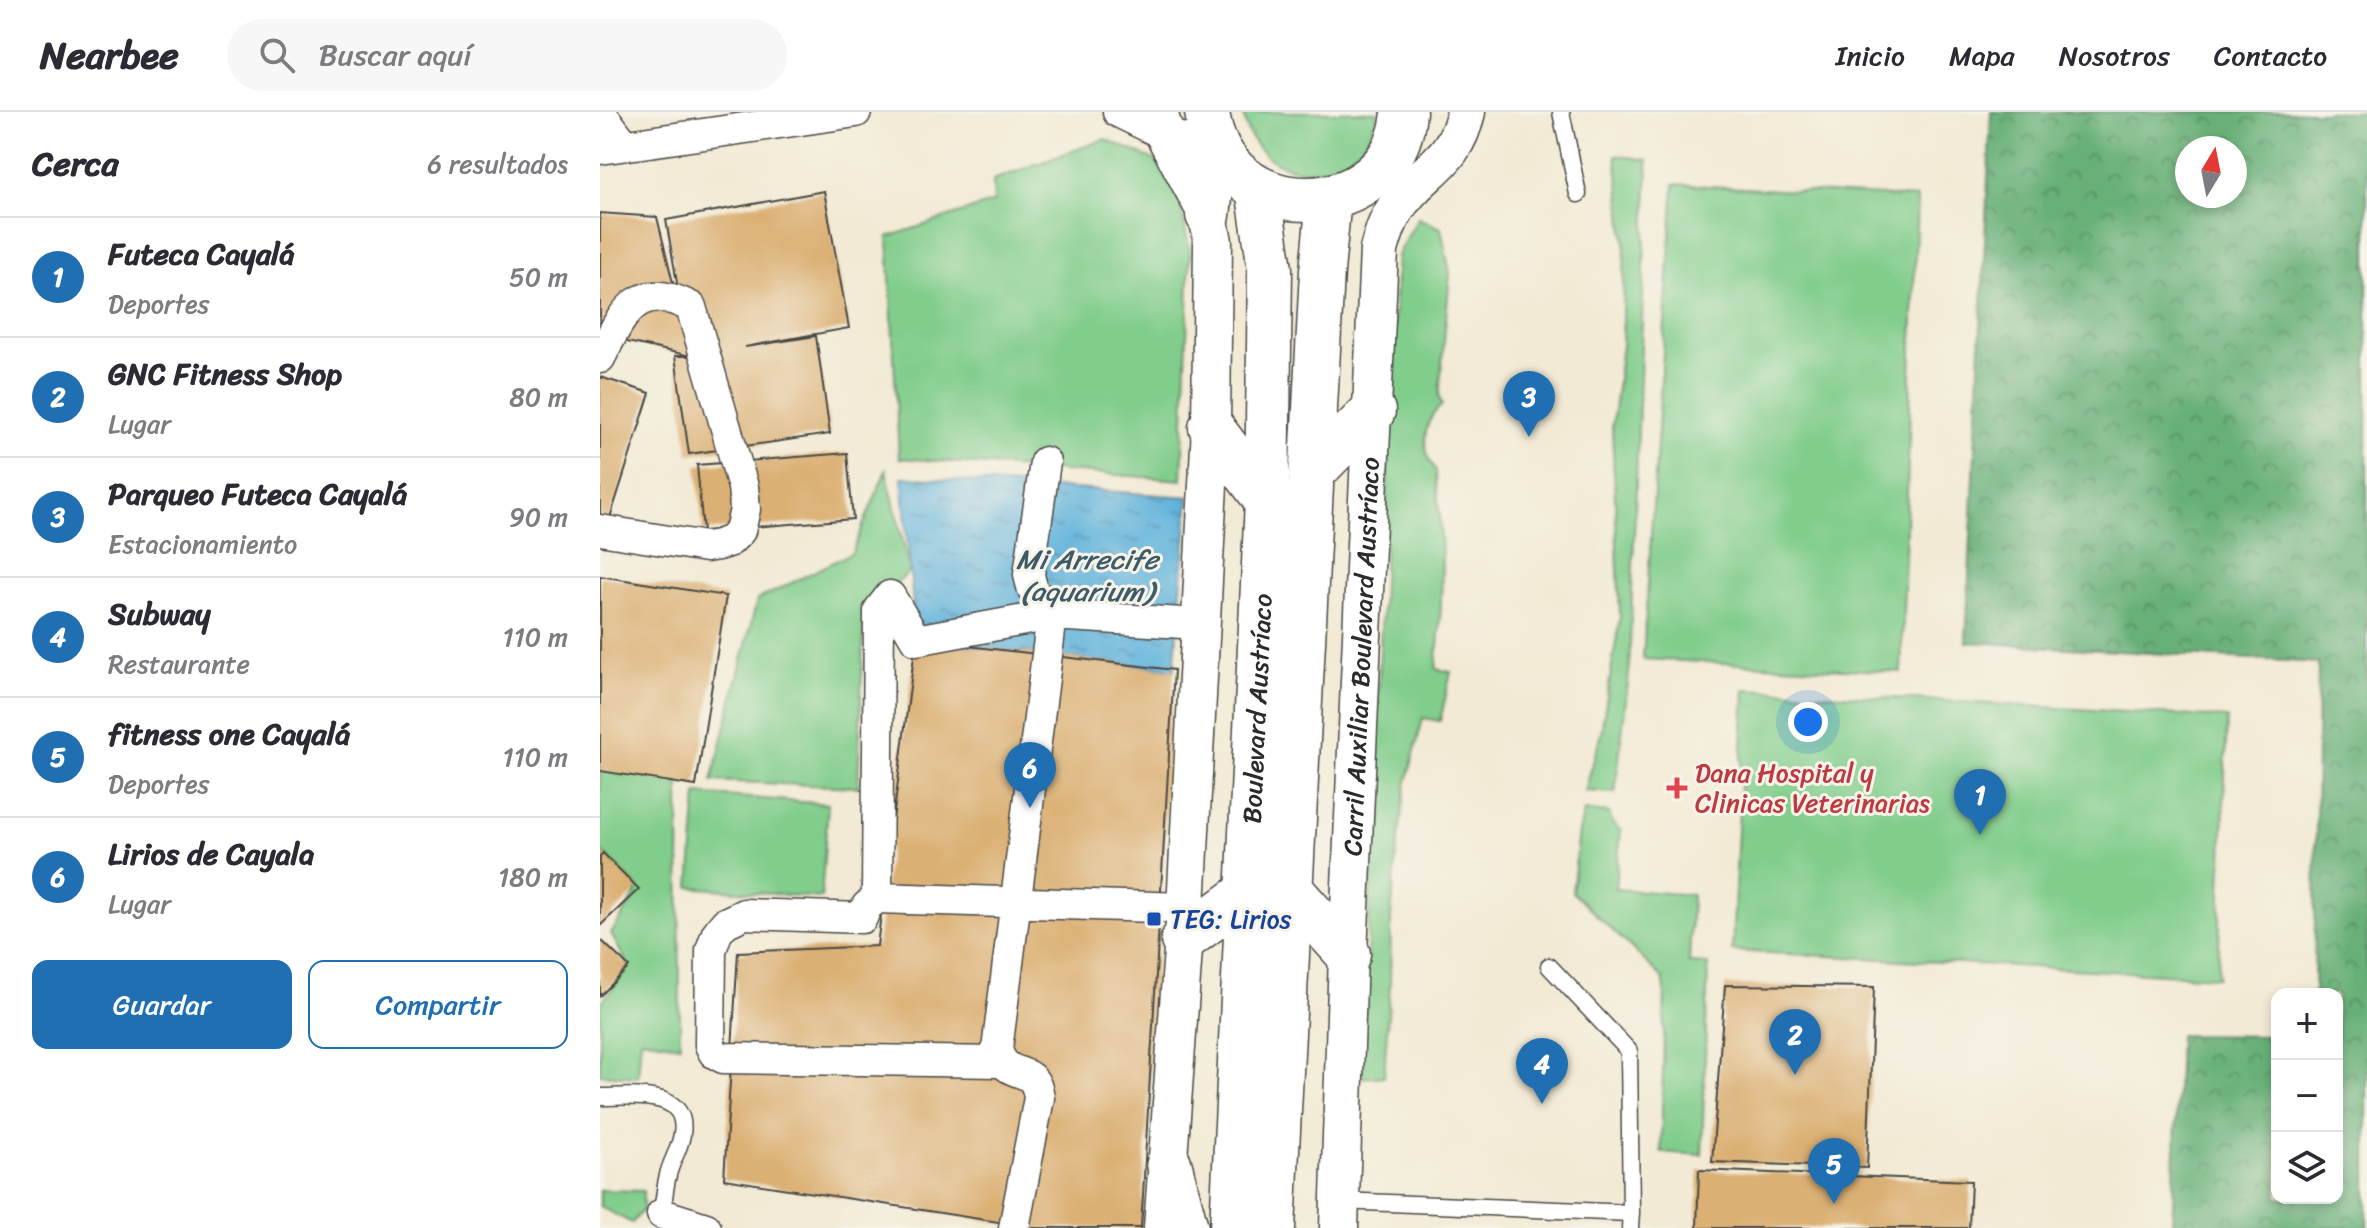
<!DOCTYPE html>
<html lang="es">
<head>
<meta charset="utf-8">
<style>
	body { margin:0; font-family:Sriracha,sans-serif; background:#f7f7f7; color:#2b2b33 }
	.controls { position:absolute; right:24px; bottom:24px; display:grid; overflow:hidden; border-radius:16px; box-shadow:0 4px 12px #0003 }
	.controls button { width:72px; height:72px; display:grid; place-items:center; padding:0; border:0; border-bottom:2px solid #e1e1e2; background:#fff; color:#2b2b33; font:40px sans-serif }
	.compass { position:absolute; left:1575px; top:24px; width:72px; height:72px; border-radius:50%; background:#fff; box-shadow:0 4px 12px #0003; rotate:10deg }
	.you { position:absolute; left:1208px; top:610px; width:28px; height:28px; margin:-20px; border:6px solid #fff; border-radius:50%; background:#1a73e8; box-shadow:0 0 0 12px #1a73e833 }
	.badge { display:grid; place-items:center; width:52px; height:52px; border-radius:50%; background:#1f6fb2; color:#fff; font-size:26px; font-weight:700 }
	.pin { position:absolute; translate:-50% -66px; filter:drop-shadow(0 2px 4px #0008) }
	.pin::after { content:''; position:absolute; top:42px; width:28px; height:24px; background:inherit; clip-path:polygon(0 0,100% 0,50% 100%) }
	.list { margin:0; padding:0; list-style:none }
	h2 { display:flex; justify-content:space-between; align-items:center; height:104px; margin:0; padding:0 32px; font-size:34px }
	h2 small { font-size:26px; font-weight:400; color:#7c7c81 }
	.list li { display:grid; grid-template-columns:52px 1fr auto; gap:24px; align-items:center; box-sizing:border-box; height:120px; padding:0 32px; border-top:2px solid #e1e1e2 }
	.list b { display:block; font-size:30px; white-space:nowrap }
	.list p { margin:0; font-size:26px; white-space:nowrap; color:#7c7c81 }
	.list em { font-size:26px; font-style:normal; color:#7c7c81 }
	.actions { display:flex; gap:16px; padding:24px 32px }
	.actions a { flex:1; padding:18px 0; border:2px solid #1f6fb2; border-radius:16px; text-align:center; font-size:28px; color:#1f6fb2 }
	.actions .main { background:#1f6fb2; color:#fff }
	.icon { flex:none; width:44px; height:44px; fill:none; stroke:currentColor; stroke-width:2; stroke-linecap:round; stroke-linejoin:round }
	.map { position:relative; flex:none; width:1767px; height:1116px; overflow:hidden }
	header { display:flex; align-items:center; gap:48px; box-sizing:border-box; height:112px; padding:0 40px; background:#fff; border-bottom:2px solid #e1e1e2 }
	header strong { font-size:38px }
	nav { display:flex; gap:44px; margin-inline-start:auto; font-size:28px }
	.search { width:560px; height:72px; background:#f7f7f7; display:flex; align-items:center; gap:20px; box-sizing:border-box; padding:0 28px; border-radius:44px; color:#7c7c81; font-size:30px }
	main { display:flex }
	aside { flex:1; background:#fff }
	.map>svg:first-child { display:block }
	.grass { fill:#81cd8c; stroke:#567c5c; stroke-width:2 }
	.forest { fill:url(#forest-crowns); stroke:#4a6e52; stroke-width:2; fill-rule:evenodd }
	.water { fill:url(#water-ripples); stroke:#466f84; stroke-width:2 }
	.building { fill:#dbb075 }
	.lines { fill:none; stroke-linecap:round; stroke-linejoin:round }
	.service-casing { stroke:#494844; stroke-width:19 }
	.minor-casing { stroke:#494844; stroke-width:33 }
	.tertiary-casing { stroke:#494844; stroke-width:41 }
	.primary-casing { stroke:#494844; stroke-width:47 }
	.service { stroke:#fff; stroke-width:16 }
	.minor { stroke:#fff; stroke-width:30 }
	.tertiary { stroke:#fff; stroke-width:38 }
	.primary { stroke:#fff; stroke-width:44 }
	.health-dot { fill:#e0444e; stroke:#f7f3e8; stroke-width:3 }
	.transit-dot { fill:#1a4fb4; stroke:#f7f3e8; stroke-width:3 }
	.labels { text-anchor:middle; stroke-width:6; stroke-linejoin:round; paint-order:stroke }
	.street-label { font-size:26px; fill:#2b2b2b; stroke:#f7f3e8 }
	.health-label { font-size:26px; fill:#be3a42; stroke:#f7f3e8; text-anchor:start }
	.transit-label { font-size:26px; fill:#164399; stroke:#f7f3e8; text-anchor:start }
	.water-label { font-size:28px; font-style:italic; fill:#3e5b69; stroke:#f7f3e8 }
</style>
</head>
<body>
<header>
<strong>Nearbee</strong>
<div class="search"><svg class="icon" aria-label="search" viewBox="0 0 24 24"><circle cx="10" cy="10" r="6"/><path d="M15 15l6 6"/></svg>Buscar aquí</div>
<nav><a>Inicio</a><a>Mapa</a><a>Nosotros</a><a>Contacto</a></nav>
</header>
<main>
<aside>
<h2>Cerca<small>6 resultados</small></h2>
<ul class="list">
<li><span class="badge">1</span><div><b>Futeca Cayalá</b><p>Deportes</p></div><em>50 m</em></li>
<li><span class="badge">2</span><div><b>GNC Fitness Shop</b><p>Lugar</p></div><em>80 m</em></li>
<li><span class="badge">3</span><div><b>Parqueo Futeca Cayalá</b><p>Estacionamiento</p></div><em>90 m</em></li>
<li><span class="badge">4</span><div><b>Subway</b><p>Restaurante</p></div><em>110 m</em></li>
<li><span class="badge">5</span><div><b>fitness one Cayalá</b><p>Deportes</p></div><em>110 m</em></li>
<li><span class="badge">6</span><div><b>Lirios de Cayala</b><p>Lugar</p></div><em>180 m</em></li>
</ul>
<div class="actions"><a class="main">Guardar</a><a>Compartir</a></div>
</aside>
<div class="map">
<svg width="1767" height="1116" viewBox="0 0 1767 1116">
	<defs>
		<pattern id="forest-crowns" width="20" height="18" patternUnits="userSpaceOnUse" patternTransform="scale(2)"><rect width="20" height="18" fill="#68b078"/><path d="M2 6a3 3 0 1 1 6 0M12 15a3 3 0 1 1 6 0" fill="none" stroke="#568f63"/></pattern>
		<pattern id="water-ripples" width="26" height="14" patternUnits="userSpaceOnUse" patternTransform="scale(2)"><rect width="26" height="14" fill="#61b3dc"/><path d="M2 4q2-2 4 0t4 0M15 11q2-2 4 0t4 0" fill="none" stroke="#5092b3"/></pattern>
	</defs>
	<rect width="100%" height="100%" fill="#f7f3e8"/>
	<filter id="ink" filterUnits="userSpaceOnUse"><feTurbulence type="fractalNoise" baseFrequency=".0125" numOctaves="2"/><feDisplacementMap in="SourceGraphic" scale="16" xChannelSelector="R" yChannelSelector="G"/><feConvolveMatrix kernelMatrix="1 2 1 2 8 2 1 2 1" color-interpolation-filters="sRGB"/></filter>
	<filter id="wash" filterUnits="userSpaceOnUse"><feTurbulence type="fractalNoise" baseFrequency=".006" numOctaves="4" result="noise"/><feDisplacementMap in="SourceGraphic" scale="32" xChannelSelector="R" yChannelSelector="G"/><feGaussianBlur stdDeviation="1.8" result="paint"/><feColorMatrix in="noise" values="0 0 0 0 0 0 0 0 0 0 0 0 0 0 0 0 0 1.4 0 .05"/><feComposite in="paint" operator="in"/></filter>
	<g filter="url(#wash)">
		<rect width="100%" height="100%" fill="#f2ead4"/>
		<!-- grass -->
		<path class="grass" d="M643,0H778C760,79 654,77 643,0Z
			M505,27L555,48L577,77L590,140L582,368L299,346L288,125L394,90L393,68Z
			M1016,43L1048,48L1029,561L1015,681L985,679L1001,621L1020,505L1012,316L1022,233L1025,131Z
			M1074,72L1317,86L1301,560L1043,547Z
			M818,106L841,116L850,161L839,285L842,293C822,310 820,338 836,358C836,375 839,391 840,408C844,457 841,508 836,557L851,560L840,609L823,606L806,674L796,745L791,807L790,873L784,964L762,966L797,143Z
			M286,358L310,459L264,502L258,675L112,669L157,488L252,441Z
			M1145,577L1627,606L1618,865L1132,839Z
			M0,656L79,666L80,933L41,927L38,965L0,962V892L29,855L11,822L39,777L4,741L0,744Z
			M97,682L228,692L221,786L90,775Z
			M984,699L1009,701L1012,710L1021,719L1015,777L1092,783L1089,851L1108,852L1102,1043L1061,1040L1065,878L1063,866L972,780L979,720Z
			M0,1078L43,1079V1098L32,1111L0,1095Z"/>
		<!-- forest -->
		<path class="forest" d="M1391,0H1767V1116H1572L1579,923L1677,924V1086H1737V882H1714L1718,551L1366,530ZM1587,36H1635V84H1587Z"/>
		<!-- water -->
		<path class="water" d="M302,365L589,385L574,558L316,528Z"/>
		<g id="blocks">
			<!-- building -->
			<path class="building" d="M224,79L249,216L145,235L216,224L230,322L89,342L75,244H91L0,224V101L57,105L88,233L66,108Z
				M0,265L50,281L8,412L0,409Z
				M247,341L253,407L103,419L97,353Z
				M0,464L126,484L96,674L0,659Z
				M316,528L574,558L541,1116H436L124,1067L138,840L277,834Z
				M3,741L39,777L0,814V744Z
				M0,827L29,855L0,884Z
				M1125,873L1274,875L1267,1056L1112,1050Z
				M1099,1058L1371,1069L1369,1116H1097Z"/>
		</g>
	</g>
	<g filter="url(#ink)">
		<use href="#blocks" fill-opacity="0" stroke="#494844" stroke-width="2"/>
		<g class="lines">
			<defs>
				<path id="service" d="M961,0L978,82
					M949,854L1029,939L1031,1101
					M0,985C29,985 89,976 82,1022C80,1037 71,1049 68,1063C64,1078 64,1092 61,1107
					M740,1089L1031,1101L1030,1116"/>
				<path id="minor" d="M0,0L25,33
					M518,0L565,23L616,33
					M0,37L256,0
					M0,246C22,203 36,166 91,195L143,375L145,397L140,419L130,429L118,433L106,435L0,418
					M277,786L279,498L290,484L316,528L452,503C439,491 432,481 429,462L445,350
					M401,950L123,946L114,941L110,933L111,838L117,821L125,811L144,802L262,806L267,794L277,786L586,796
					M62,1102L106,1116
					M414,1116L439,986C435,948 408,972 397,938L452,503L599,512"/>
				<g id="tertiary">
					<path d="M558,0L565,23L608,103L613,130L611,315L586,796L563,1116"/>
					<path id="s1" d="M739,1116L748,842L779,138C783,123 787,109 796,96C821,57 854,54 866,0"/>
				</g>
				<g id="primary">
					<path d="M607,0C622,119 796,113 804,0"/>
					<path d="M608,103L616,33"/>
					<path d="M611,315L667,389"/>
					<path d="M711,362L773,299"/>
					<path d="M690,777L748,842"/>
					<path d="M583,828L648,780"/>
					<path d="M569,1051L586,1116"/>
					<path id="s2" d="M632,1116L667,389L670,157L658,76"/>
					<path d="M673,1116L722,159L729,86"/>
				</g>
			</defs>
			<!-- service casing -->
			<use href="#service" class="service-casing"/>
			<!-- minor casing -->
			<use href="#minor" class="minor-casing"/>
			<!-- tertiary casing -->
			<use href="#tertiary" class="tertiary-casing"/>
			<!-- primary casing -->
			<use href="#primary" class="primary-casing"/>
			<!-- service -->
			<use href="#service" class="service"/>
			<!-- minor -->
			<use href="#minor" class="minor"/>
			<!-- tertiary -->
			<use href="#tertiary" class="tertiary"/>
			<!-- primary -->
			<use href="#primary" class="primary"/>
		</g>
	</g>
	<!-- markers -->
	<path class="health-dot" d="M1073 664h8v8h8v8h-8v8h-8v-8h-8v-8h8z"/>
	<rect class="transit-dot" x="546" y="799" width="16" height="16" rx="4"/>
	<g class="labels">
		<!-- street labels -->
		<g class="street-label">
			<text dy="9" stroke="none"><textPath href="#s1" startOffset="572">Carril Auxiliar Boulevard Austríaco</textPath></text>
			<text dy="9" stroke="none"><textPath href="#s2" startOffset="520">Boulevard Austríaco</textPath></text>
		</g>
		<!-- health labels -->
		<g class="health-label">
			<text x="1095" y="670">Dana Hospital y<tspan x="1095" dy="30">Clinicas Veterinarias</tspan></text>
		</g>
		<!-- transit labels -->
		<g class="transit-label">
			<text x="570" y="816">TEG: Lirios</text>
		</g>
		<!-- water labels -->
		<g class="water-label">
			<text x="487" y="457">Mi Arrecife<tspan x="487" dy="32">(aquarium)</tspan></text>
		</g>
	</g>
</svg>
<div class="controls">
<button>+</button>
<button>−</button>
<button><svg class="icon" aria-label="layers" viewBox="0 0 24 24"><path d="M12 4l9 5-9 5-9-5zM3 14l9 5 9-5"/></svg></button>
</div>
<svg class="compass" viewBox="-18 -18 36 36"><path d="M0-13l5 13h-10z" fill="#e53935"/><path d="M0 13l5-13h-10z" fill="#7c7c81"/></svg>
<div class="you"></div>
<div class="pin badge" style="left:1380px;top:723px">1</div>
<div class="pin badge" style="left:1195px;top:963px">2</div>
<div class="pin badge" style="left:929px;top:325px">3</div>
<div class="pin badge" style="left:942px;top:992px">4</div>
<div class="pin badge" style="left:1234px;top:1092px">5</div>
<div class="pin badge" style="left:430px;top:696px">6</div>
</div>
</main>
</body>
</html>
